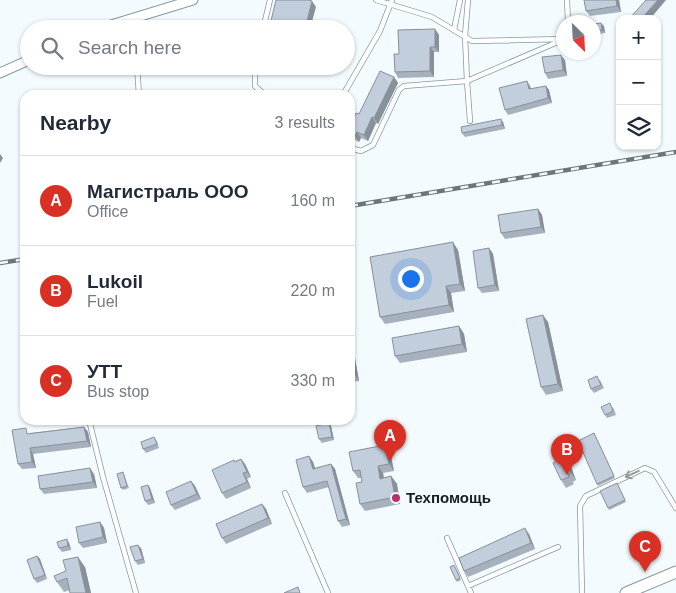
<!DOCTYPE html>
<html lang="en">
<head>
<meta charset="utf-8">
<style>
	body { margin:0; font-family:Helvetica,sans-serif; background:#f6f6f7; color:#1f2937 }
	.controls { position:absolute; right:15px; top:15px; display:grid; overflow:hidden; border-radius:10px; box-shadow:0 1px 4px #0004 }
	.controls button { width:45px; height:45px; display:grid; place-items:center; padding:0; border:0; border-bottom:1px solid #e0e1e3; background:#fff; color:#1f2937; font:25px sans-serif }
	.compass { position:absolute; left:556px; top:15px; width:45px; height:45px; border-radius:50%; background:#fff; box-shadow:0 1px 4px #0004; rotate:156deg }
	.you { position:absolute; left:410px; top:278px; width:18px; height:18px; margin:-12px; border:4px solid #fff; border-radius:50%; background:#1a73e8; box-shadow:0 0 0 8px #1a73e833 }
	.badge { display:grid; place-items:center; width:32px; height:32px; border-radius:50%; background:#d93025; color:#fff; font-size:16px; font-weight:700 }
	.pin { position:absolute; translate:-50% -41px; filter:drop-shadow(0 1px 2px #0008) }
	.pin::after { content:''; position:absolute; top:26px; width:18px; height:15px; background:inherit; clip-path:polygon(0 0,100% 0,50% 100%) }
	.list { margin:0; padding:0; list-style:none }
	h2 { display:flex; justify-content:space-between; align-items:center; height:65px; margin:0; padding:0 20px; font-size:21px }
	h2 small { font-size:16px; font-weight:400; color:#747a83 }
	.list li { display:grid; grid-template-columns:32px 1fr auto; gap:15px; align-items:center; box-sizing:border-box; height:90px; padding:0 20px; border-top:1px solid #e0e1e3 }
	.list b { display:block; font-size:19px; white-space:nowrap }
	.list p { margin:0; font-size:16px; white-space:nowrap; color:#747a83 }
	.list em { font-size:16px; font-style:normal; color:#747a83 }
	.icon { flex:none; width:28px; height:28px; fill:none; stroke:currentColor; stroke-width:2; stroke-linecap:round; stroke-linejoin:round }
	.map { position:relative; flex:none; width:676px; height:593px; overflow:hidden }
	.search { position:absolute; background:#fff; box-shadow:0 1px 4px #0004; left:20px; top:20px; width:335px; height:55px; display:flex; align-items:center; gap:12px; box-sizing:border-box; padding:0 18px; border-radius:28px; color:#747a83; font-size:19px }
	.panel { position:absolute; background:#fff; box-shadow:0 1px 4px #0004; left:20px; top:90px; width:335px; height:335px; border-radius:15px }
	.map>svg:first-child { display:block }
	.lines { fill:none; stroke-linecap:round; stroke-linejoin:round }
	.service-casing { stroke:#8799a1; stroke-width:6 }
	.minor-casing { stroke:#8799a1; stroke-width:11 }
	.tertiary-casing { stroke:#8799a1; stroke-width:13 }
	.service { stroke:#fff; stroke-width:4.5 }
	.minor { stroke:#fff; stroke-width:9 }
	.tertiary { stroke:#fff; stroke-width:11 }
	.rail-casing { stroke:#6d7578; stroke-width:4.5 }
	.rail { stroke:#f3fbfe; stroke-width:2.5; stroke-dasharray:8; stroke-linecap:butt }
	.wall { fill:#a7b1bd }
	.shaded-wall { fill:#88909a }
	.building { fill:#c2cedc; stroke:#88909a }
	.oneway { stroke:#979a9b }
	.poi-dot { fill:#bc316b; stroke:#f3fbfe; stroke-width:2 }
	.labels { text-anchor:middle; stroke-width:5; stroke-linejoin:round; paint-order:stroke }
	.poi-label { font-size:15px; font-weight:bold; fill:#171e21; stroke:#f3fbfe; text-anchor:start }
</style>
</head>
<body>
<div class="map">
<svg width="676" height="593" viewBox="0 0 676 593">
	<rect width="100%" height="100%" fill="#f3fbfe"/>
	<g class="lines">
		<defs>
			<path id="service" d="M376,0L432,17L472,41L564,39
				M567,0L568,22
				M134,18L135,29
				M263,29L270,0
				M454,30L460,0
				M137,66L139,95
				M255,66V86L265,95
				M343,95L380,31L392,0
				M470,121L467,81L560,41
				M350,148L361,151L373,145L399,90L404,86L467,81L465,36L468,0
				M90,424L103,477L136,593
				M285,493L328,593
				M447,538L471,593
				M468,586L558,547
				M582,593L580,506L586,496L645,468L654,472L676,508"/>
			<path id="minor" d="M98,29L193,0
				M0,73L29,60"/>
			<path id="tertiary" d="M626,593L676,572"/>
		</defs>
		<!-- service casing -->
		<use href="#service" class="service-casing"/>
		<!-- minor casing -->
		<use href="#minor" class="minor-casing"/>
		<!-- tertiary casing -->
		<use href="#tertiary" class="tertiary-casing"/>
		<!-- service -->
		<use href="#service" class="service"/>
		<!-- minor -->
		<use href="#minor" class="minor"/>
		<!-- tertiary -->
		<use href="#tertiary" class="tertiary"/>
		<defs>
			<path id="rail" d="M350,206L676,152
				M0,263L25,259"/>
		</defs>
		<!-- rail casing -->
		<use href="#rail" class="rail-casing"/>
		<!-- rail -->
		<use href="#rail" class="rail"/>
	</g>
	<!-- wall -->
	<path class="wall" d="M584,0H619L621,12L590,16L586,11Z
		M594,24L604,26L605,33L594,35Z
		M435,29L439,35V52H434V77L398,78L395,72L399,54Z
		M565,60L567,76L548,79L545,73Z
		M394,77L398,83L378,124L376,123L368,141L361,138L359,142L351,138L350,136V128L359,114Z
		M530,86L531,89L546,86L549,90L552,103L508,115L505,110Z
		M503,122L505,129L465,137L462,133Z
		M538,209L542,215L545,233L505,239L501,233Z
		M489,248L493,254L499,291L482,293L478,288Z
		M458,250L465,291L451,293L454,312L385,324L380,317Z
		M548,322L563,391L546,395L541,387Z
		M459,326L464,334L467,352L400,363L395,356Z
		M350,330L359,381L350,382Z
		M600,380L604,388L594,393L591,389Z
		M613,407L616,415L607,418L605,415Z
		M331,426L334,440L322,443L319,439Z
		M84,427L88,432L91,447L33,454L36,468L22,469L18,464L30,433Z
		M594,433L615,478L598,486L597,484Z
		M154,437L157,441L159,448L146,453L143,449Z
		M390,452L394,471L383,473L384,478L391,476L397,484L400,504L365,511L360,504L362,482L361,478H358L353,471Z
		M309,456L313,462L315,468L331,464L335,469L350,525L342,527L338,521L329,487L307,493L303,487Z
		M241,459L245,464L251,477L247,479L251,488L226,499L222,493L235,461Z
		M562,461L571,467L576,480L573,482L574,484L566,488L561,480Z
		M123,472L129,488L123,490L121,488Z
		M94,474L97,488L44,494L40,489Z
		M191,481L195,486L201,499L175,510L171,505Z
		M617,483L626,502L609,510L608,508Z
		M150,488L155,503L148,505L145,501Z
		M262,504L266,509L272,524L226,544L222,538Z
		M100,522L104,528L107,543L83,548L79,543Z
		M529,534L535,549L468,577L464,571Z
		M69,543L71,550L62,552L59,548Z
		M141,548L145,563L138,565L135,561Z
		M37,556L40,559L47,579L37,583L34,579Z
		M85,567L91,593H70V590L64,592L57,582Z
		M455,567L461,580L457,582L456,580Z"/>
	<!-- shaded-wall -->
	<path class="shaded-wall" d="M616,0H619L621,12L617,6Z
		M658,0H666L650,19H641Z
		M312,1L316,7L310,29H305Z
		M601,23L604,26L605,33L602,30Z
		M435,29L439,35V52L435,47Z
		M430,47L434,52V77L430,71Z
		M561,55L565,60L567,76L563,70Z
		M394,77L398,83L378,124L374,118Z
		M527,81L530,86L532,94L529,89Z
		M546,86L549,90L552,103L548,98Z
		M372,117L376,123L368,141L364,135Z
		M501,119L503,122L505,129L502,125Z
		M357,132L361,138L359,142L355,136Z
		M0,154L3,158L0,163Z
		M538,209L542,215L545,233L541,227Z
		M453,242L458,250L465,291L460,284Z
		M489,248L493,254L499,291L495,285Z
		M446,286L451,293L454,312L449,305Z
		M543,315L548,322L563,391L558,384Z
		M459,326L464,334L467,352L462,344Z
		M350,330L359,381L354,373L350,351Z
		M329,423L331,426L334,440L332,437Z
		M84,427L88,432L91,447L87,441Z
		M385,445L390,452L394,471L389,464Z
		M30,448L33,454L36,468L32,462Z
		M309,456L313,462L317,474L313,469Z
		M241,459L245,464L251,477L247,472Z
		M566,460L571,467L576,480L571,473Z
		M331,464L335,469L350,525L346,519Z
		M378,466L383,473L385,486L380,479Z
		M90,468L94,474L97,488L93,482Z
		M243,473L247,479L251,488L247,482Z
		M391,476L397,484L400,504L395,497Z
		M191,481L195,486L201,499L197,494Z
		M148,485L150,488L155,503L152,499Z
		M262,504L266,509L272,524L268,518Z
		M100,522L104,528L107,543L103,537Z
		M525,528L529,534L535,549L531,543Z
		M67,539L69,543L71,550L68,546Z
		M138,545L141,548L145,563L143,559Z
		M37,556L40,559L47,579L45,575Z
		M78,557L85,567L91,593H86Z"/>
	<!-- building -->
	<path class="building" d="M276,0H308L312,1L305,29H269Z
		M584,0H616L617,6L586,11Z
		M646,0H658L641,19H629Z
		M601,23L602,30L594,31V24Z
		M435,29V47H430V71L395,72L394,54H399L398,30Z
		M561,55L563,70L545,73L542,57Z
		M380,71L394,77L374,118L372,117L364,135L357,132L355,136L350,134V128L356,113L359,114Z
		M527,81L529,89L546,86L548,98L505,110L499,88Z
		M501,119L502,125L462,133L461,127Z
		M538,209L541,227L501,233L498,215Z
		M453,242L460,284L446,286L449,305L380,317L370,257Z
		M489,248L495,285L478,288L473,251Z
		M543,315L558,384L541,387L526,319Z
		M459,326L462,344L395,356L392,338Z
		M350,351L354,373L350,374Z
		M597,376L601,385L591,389L588,380Z
		M610,403L613,411L605,415L601,407Z
		M329,423L332,437L319,439L316,426Z
		M84,427L87,441L30,448L32,462L18,464L12,430L26,428L27,434Z
		M594,433L614,476L597,484L578,441Z
		M154,437L157,444L143,449L141,442Z
		M385,445L389,464L378,466L380,479L391,476L395,497L360,504L356,483L362,482L360,470L353,471L349,452Z
		M309,456L313,469L331,464L346,519L338,521L327,481L303,487L296,460Z
		M241,459L247,472L243,473L247,482L222,493L212,470L234,460L235,462Z
		M561,459L562,461L566,460L571,473L568,474L569,477L561,480L553,463Z
		M90,468L93,482L40,489L38,476Z
		M123,472L127,486L121,488L117,474Z
		M191,481L197,494L171,505L166,492Z
		M617,483L625,500L608,508L600,491Z
		M148,485L152,499L145,501L141,487Z
		M262,504L268,518L222,538L216,524Z
		M100,522L103,537L79,543L76,527Z
		M525,528L531,543L464,571L459,558Z
		M67,539L68,546L59,548L57,542Z
		M138,545L143,559L135,561L130,547Z
		M37,556L45,575L34,579L27,560Z
		M78,557L86,593H70L67,578L57,582L54,576L66,571L63,560Z
		M454,565L460,578L456,580L450,567Z
		M298,587L300,593H284Z"/>
	<!-- one-way arrows -->
	<defs><path id="oneway-shaft" d="M-6 0H5M1.5-3L5.5 0L1.5 3" fill="none" stroke-width="1.6" stroke-linecap="round" stroke-linejoin="round" transform="scale(1.25)"/></defs>
	<use class="oneway" href="#oneway-shaft" transform="translate(632 474) rotate(155)"/>
	<!-- markers -->
	<circle class="poi-dot" cx="396" cy="498" r="5"/>
	<g class="labels">
		<!-- poi labels -->
		<g class="poi-label">
			<text x="406" y="503">Техпомощь</text>
		</g>
	</g>
</svg>
<div class="controls">
<button>+</button>
<button>−</button>
<button><svg class="icon" aria-label="layers" viewBox="0 0 24 24"><path d="M12 4l9 5-9 5-9-5zM3 14l9 5 9-5"/></svg></button>
</div>
<svg class="compass" viewBox="-18 -18 36 36"><path d="M0-13l5 13h-10z" fill="#e53935"/><path d="M0 13l5-13h-10z" fill="#747a83"/></svg>
<div class="you"></div>
<div class="pin badge" style="left:390px;top:461px">A</div>
<div class="pin badge" style="left:567px;top:475px">B</div>
<div class="pin badge" style="left:645px;top:572px">C</div>
<div class="search"><svg class="icon" aria-label="search" viewBox="0 0 24 24"><circle cx="10" cy="10" r="6"/><path d="M15 15l6 6"/></svg>Search here</div>
<section class="panel">
<h2>Nearby<small>3 results</small></h2>
<ul class="list">
<li><span class="badge">A</span><div><b>Магистраль ООО</b><p>Office</p></div><em>160 m</em></li>
<li><span class="badge">B</span><div><b>Lukoil</b><p>Fuel</p></div><em>220 m</em></li>
<li><span class="badge">C</span><div><b>УТТ</b><p>Bus stop</p></div><em>330 m</em></li>
</ul>
</section>
</div>
</body>
</html>
